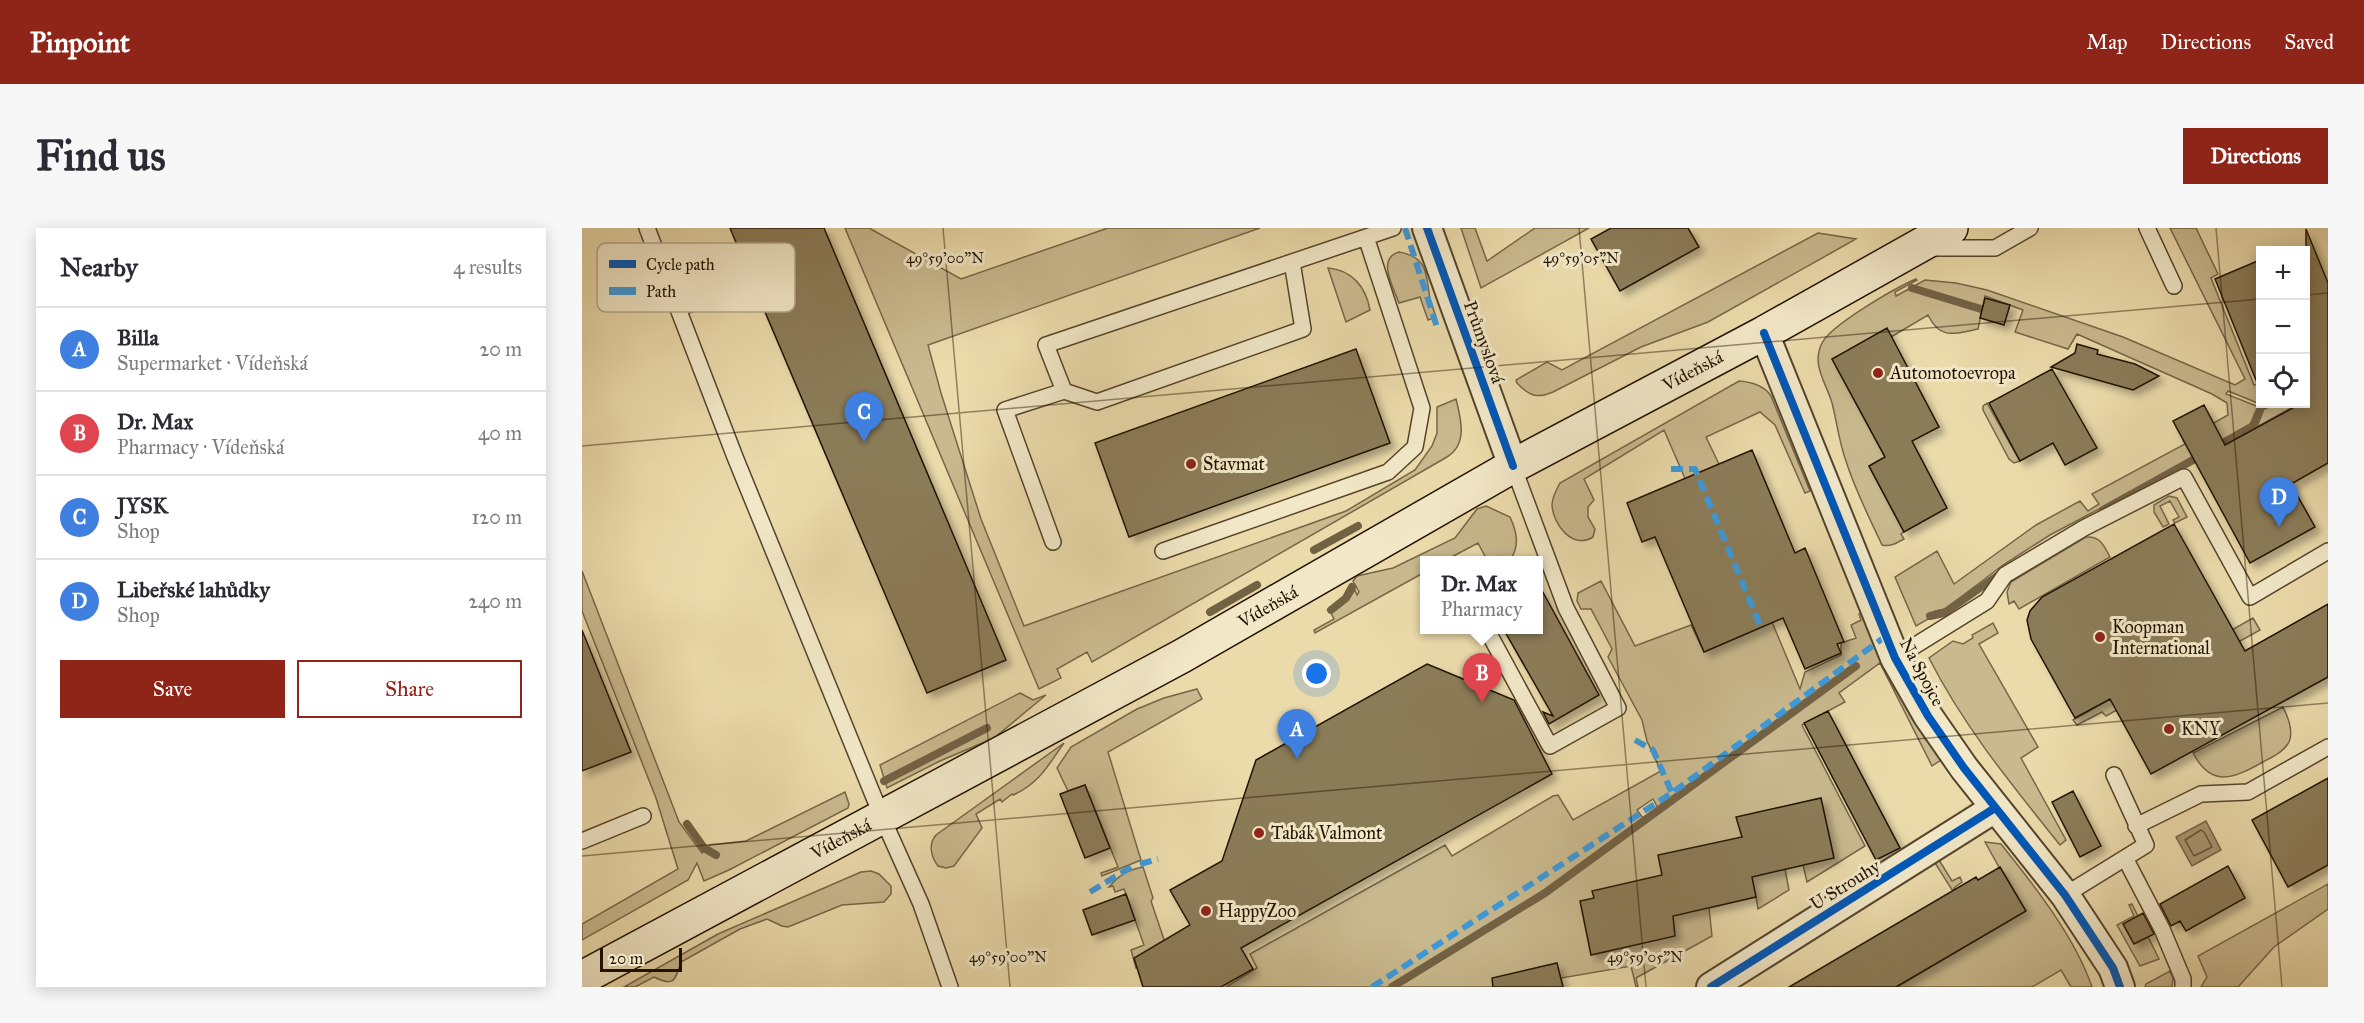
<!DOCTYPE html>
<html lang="en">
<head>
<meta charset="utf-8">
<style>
	body { margin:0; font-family:"IM FELL Great Primer",serif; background:#f7f7f7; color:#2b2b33 }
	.controls { position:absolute; right:18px; top:18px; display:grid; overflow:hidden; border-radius:0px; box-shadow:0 3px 15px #0003 }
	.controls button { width:54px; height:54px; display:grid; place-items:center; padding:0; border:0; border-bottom:2px solid #e1e1e2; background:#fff; color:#2b2b33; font:30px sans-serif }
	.scale { position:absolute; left:18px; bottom:15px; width:82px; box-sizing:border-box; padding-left:6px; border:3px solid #221200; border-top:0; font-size:16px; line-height:21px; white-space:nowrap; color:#221200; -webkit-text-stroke:4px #f2e8c8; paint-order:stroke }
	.you { position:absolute; left:735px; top:446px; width:21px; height:21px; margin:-15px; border:4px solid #fff; border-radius:50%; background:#1a73e8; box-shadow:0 0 0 9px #1a73e833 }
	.badge { display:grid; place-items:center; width:39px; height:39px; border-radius:50%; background:#8f2418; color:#fff; font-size:20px; font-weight:700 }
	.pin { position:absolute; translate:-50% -50px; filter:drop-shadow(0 2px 3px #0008) }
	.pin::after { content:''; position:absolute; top:32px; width:21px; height:18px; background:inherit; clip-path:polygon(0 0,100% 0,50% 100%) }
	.popup { position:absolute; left:838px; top:328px; width:123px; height:78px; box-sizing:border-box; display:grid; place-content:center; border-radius:0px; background:#fff; filter:drop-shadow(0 2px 4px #0005); font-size:20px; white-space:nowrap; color:#7c7c81 }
	.popup b { font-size:22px; color:#2b2b33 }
	.popup::after { content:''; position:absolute; left:50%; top:100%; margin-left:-12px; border:12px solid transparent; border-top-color:#fff }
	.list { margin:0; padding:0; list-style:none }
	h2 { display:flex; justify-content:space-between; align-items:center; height:78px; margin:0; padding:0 24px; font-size:26px }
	h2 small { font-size:20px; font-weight:400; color:#7c7c81 }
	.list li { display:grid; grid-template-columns:39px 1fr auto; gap:18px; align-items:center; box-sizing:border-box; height:84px; padding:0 24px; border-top:2px solid #e1e1e2 }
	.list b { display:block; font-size:22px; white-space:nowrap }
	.list p { margin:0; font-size:20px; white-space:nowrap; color:#7c7c81 }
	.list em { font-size:20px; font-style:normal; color:#7c7c81 }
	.actions { display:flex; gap:12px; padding:18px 24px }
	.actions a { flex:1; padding:14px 0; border:2px solid #8f2418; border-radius:0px; text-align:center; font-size:21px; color:#8f2418 }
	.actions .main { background:#8f2418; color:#fff }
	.icon { flex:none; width:33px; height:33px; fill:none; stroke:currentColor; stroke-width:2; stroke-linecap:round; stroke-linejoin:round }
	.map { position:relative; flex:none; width:1746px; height:759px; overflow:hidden; border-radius:0px }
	header { display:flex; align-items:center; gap:36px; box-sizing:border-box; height:84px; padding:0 30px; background:#8f2418; color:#fff }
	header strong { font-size:28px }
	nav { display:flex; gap:33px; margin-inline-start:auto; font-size:21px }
	.intro { display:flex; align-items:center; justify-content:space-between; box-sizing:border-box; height:144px; padding:0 36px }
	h1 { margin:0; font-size:42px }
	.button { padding:15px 27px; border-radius:0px; background:#8f2418; color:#fff; font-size:21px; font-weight:700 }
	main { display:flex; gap:36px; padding:0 36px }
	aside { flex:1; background:#fff; border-radius:0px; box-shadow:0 3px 15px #0003 }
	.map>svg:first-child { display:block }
	.green { fill:#c9b98e; stroke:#766647; stroke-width:1.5; fill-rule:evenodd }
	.water { fill:#a79771; stroke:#726244; stroke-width:1.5 }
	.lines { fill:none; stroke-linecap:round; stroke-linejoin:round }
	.shore { stroke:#645438; stroke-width:1.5 }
	.stream { stroke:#726244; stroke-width:8 }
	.building { fill:#8b7b59; stroke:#221200; stroke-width:1.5; filter:url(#shadow) }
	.lane-casing { stroke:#54442b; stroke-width:18 }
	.street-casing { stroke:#54442b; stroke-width:32 }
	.secondary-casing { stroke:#221200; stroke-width:36 }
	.lane { stroke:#f2e8c8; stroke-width:15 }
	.street { stroke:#f2e8c8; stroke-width:28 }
	.secondary { stroke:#f2e8c8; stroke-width:33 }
	.quiet { stroke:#3c9adc; stroke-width:6; stroke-dasharray:12 6; stroke-linecap:butt }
	.cycleway-casing { stroke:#f2e8c8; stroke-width:11 }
	.cycleway { stroke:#0057b8; stroke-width:8 }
	.ticks { fill:none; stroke:#221200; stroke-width:1.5; stroke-opacity:0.45 }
	.poi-dot { fill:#8f2418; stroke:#f2e8c8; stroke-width:2 }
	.labels { text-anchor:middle; stroke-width:6; stroke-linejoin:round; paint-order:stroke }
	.street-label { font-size:18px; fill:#221200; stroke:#f2e8c8 }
	.poi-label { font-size:18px; fill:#221200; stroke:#f2e8c8; text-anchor:start }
	.key { fill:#f2e8c8; stroke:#b4a88c; stroke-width:1.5 }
	.key-label { font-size:16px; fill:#221200 }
	.ticks-label { font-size:15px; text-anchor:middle; fill:#221200; stroke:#f2e8c8; stroke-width:6; stroke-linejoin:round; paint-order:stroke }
</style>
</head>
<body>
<header>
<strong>Pinpoint</strong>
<nav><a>Map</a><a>Directions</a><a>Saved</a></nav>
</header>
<div class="intro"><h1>Find us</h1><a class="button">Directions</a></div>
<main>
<aside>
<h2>Nearby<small>4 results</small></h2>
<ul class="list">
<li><span class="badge" style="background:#3f7fe0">A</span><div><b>Billa</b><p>Supermarket · Vídeňská</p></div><em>20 m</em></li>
<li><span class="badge" style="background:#e0444e">B</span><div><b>Dr. Max</b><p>Pharmacy · Vídeňská</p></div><em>40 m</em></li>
<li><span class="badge" style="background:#3f7fe0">C</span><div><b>JYSK</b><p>Shop</p></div><em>120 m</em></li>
<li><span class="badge" style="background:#3f7fe0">D</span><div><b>Libeřské lahůdky</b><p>Shop</p></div><em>240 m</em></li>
</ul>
<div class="actions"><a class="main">Save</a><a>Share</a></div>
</aside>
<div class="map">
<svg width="1746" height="759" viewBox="0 0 1746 759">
	<defs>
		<filter id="shadow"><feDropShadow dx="5.5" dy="5.5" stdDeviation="3" flood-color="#0004"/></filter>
	</defs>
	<rect width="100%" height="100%" fill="#ebdbab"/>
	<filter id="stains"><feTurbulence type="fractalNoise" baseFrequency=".00333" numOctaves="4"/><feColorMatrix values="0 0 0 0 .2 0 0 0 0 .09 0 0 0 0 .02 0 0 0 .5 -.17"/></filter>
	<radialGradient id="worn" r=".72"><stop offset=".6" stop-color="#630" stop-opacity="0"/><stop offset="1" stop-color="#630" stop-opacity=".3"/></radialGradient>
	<!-- green -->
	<path class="green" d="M263,0H287L379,51L526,0H678L346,117L359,165L399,291L442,398L764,283L833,242L850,218L855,205V179L874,171C879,191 886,216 865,229L510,434L505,424L475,441L479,450L457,461Z
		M879,0H893L905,33L953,0H1007L899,60Z
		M1588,0H1614L1636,46L1629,50L1672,157L1675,156L1678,164V176H1716L1675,199L1683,178L1646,163L1644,166L1677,179L1670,195L1583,246L1468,307L1421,337L1363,381L1353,383L1348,390L1334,398L1313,349L1355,323L1372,356L1454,297L1498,273L1506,283L1517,276L1510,266L1603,216L1601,212L1646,187L1645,175L1630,166L1495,106L1486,121L1433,104L1441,82L1403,68L1396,101C1372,106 1358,112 1346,87L1309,109L1250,131L1303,229L1287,238L1322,304L1319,306L1322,311C1315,315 1308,319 1300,317C1287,289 1273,262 1264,233C1257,214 1255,194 1250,175C1244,154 1229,137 1240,115C1249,97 1313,60 1334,51L1335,52L1313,64L1314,68L1343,52L1374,55L1405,62L1541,109L1653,157L1663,151Z
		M1236,5L1274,11L1126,94L1059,119L971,164C955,171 947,168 935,155L934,152L965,134L980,142Z
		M817,24C847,29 844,48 848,71C850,77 852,83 854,89L846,92L838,69L817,75C812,61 794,30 817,24Z
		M746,40C770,42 784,59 788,82L764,94Z
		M1157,153C1170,154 1182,157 1189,168L1228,263L1223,265L1193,197L1178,184L1124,209L1137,236L1190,394L1218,461L1223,444L1259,427V415L1274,410L1269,397L1279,392L1277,386L1280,384L1327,482L1359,532L1350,538L1298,435L1257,465L1263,474L1220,497L1283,618L1225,654L1221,637L1203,641L1207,662L1176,681L1174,669L1127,680L1130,708L1054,750L1056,759H1054L1049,738L979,750L981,759H644L675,740L668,726L863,617L870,628L971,568L976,567L991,592L1079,543L1065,513L1060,492L1026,429L1030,421L1009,381H999L995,373L996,365L1019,353L1053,418L1109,397L1122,424L1169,403L1082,202L1002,251L1012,272L1006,279V289L1013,301L1011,309C991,322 971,297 970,277C970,269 975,261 978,255ZM1071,571L1077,582L1063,593L1055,582Z
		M1405,175L1438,233L1432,235L1427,231L1401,182V178Z
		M1587,268L1595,270L1605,289L1593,295L1591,292L1597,289L1588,273L1578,278L1587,296L1581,299L1572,284V277Z
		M904,278L928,289C935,304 938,318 928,332H905L896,315L864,332H843V344L733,405L732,402L752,391L749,385L764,374L773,362L775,367L777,364L771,353L775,348L811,340L873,310L895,281Z
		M1504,309C1519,308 1522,318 1528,329L1437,381L1432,373L1427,376L1425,364L1429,354Z
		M0,343L97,594L120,625L128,617L164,613L263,564L267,576L266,580L147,642L122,653L115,635L106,652L0,712V696L96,641L74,570L0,383Z
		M1671,390L1678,402L1524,488L1520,484L1495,497L1491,492Z
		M1411,395L1416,405L1397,416L1456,519L1439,530L1484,612L1478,617C1430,557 1382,499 1347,430L1371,413L1381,416L1391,410L1390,407Z
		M615,461L620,471L526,524L559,632L520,648L519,645L536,639L503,557L486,563L475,540L489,519L555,481L582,470Z
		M438,465L451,472L464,467L412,510L358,533L305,560L298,537Z
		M1701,479C1706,489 1712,503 1707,514C1702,524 1690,529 1681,534C1652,550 1630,561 1611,525Z
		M482,515C467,536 457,556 431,567L430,566L420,574L418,571L394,586L400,600L372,638L364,640L356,638C349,629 346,616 354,607Z
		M1403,614L1419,616C1452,657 1493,709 1510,759H1489L1479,742L1450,759H1315L1442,684Z
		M1357,632L1370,653L1378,649L1380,654L1372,660V665L1353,635Z
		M561,639L571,670L569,673L598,759L578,730L554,740L549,722L562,717L542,661L533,664L531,658L527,659C537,647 546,642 561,639Z
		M289,643L297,646L309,658V666L302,674L260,677L206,699L200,698L185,691L158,701L99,734C93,753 92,759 72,749L53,759H42L136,706L279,644Z
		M1746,656V681L1692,719L1656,759H1619L1625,749L1616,728Z
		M1550,676L1577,731L1558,738L1535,697L1552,688L1547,677Z
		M1588,743L1591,750L1590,759H1563L1564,756Z"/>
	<!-- water -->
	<path class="water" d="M1624,593L1639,622L1610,638L1594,609Z"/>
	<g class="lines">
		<!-- shore -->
		<path class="shore" d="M1619,602L1622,604L1630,619L1612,628L1603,612Z"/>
		<!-- stream -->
		<path class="stream" d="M1330,60L1399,81
			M1634,219L1671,198L1679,179L1686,176
			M1521,282L1620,227
			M732,322L776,298
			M749,382L764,370L770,359
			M628,384L675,357
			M1348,388L1362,385L1421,344
			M302,553L405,500
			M105,596L122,620L134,627
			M810,759L963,665L1274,438"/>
	</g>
	<!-- building -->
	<path class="building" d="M148,0H242L424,432L345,465L172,58L176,53L175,48L171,43L165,41Z
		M1029,0H1106L1117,19L1038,63L1009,11Z
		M1724,1L1746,55V235L1709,256L1733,299L1668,335L1591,193L1622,177L1643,217L1718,176H1724Z
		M1678,32V162L1633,51Z
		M1403,70L1428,77L1422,97L1398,90Z
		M1305,100L1357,199L1330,213L1365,280L1322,304L1287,238L1303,229L1250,131Z
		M1495,116L1516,122L1515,126L1553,136L1577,148L1551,162L1469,139L1493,125Z
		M774,121L808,215L547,309L513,215Z
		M1470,141L1515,220L1483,237L1471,215L1438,233L1407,175Z
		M1170,222L1213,325L1223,320L1262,414L1255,416L1259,425L1223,441L1201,390L1122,424L1073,309L1060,314L1045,275Z
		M1592,296L1663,423L1746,376V449L1569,546L1528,471L1493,490L1449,411L1445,392L1448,383L1460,369Z
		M957,357L1017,467L967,496L961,484L971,488L922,402H957Z
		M0,402L49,524L0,543Z
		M845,436L932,472L970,546L659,720L671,741L639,759H561L552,730L608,697L588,662L640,633L674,532Z
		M1246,483L1318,620L1294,632L1222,495Z
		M1746,550V637L1706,659L1670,592Z
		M503,557L528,620L503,630L478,566Z
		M1491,563L1519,618L1498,629L1470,574Z
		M1239,570L1252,630L1170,649L1174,669L1091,688L1093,708L1009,727L998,673L1012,670L1010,663L1080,647L1076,627L1160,609L1154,589Z
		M1646,638L1663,670L1604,703L1598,693L1589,698L1578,676Z
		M1418,639L1444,683L1314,759H1207L1394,649L1396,652Z
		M544,666L553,692L510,707L501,682Z
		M1561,685L1572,706L1552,716L1541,696Z
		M975,735L981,759H911L910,750Z"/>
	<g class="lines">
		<defs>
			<path id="lane" d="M65,0L153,229L300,589L339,676L368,759
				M1565,0L1592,58
				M1349,20H1413L1448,0
				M96,81L166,51
				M482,163L515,174L721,101L710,34
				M471,314L423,182L482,163L464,117L811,0
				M581,323L806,244L833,219L840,180L784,9
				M905,402L968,518L1036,480L984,380L931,238
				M1313,430L1405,373L1423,347L1502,300L1602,249L1668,369L1746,323
				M1554,598L1619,566L1666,564L1746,519
				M0,613L61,588
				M1543,630L1580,701L1601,751V759
				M1483,667L1564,617L1532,547"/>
			<path id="street" d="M845,0L931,238
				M1182,105L1313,430L1346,488L1382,540L1483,667L1531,740L1538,759
				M1129,759L1413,580"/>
			<g id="secondary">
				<path id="s1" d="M0,750L600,428L931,238L1182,105L1369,0"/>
			</g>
		</defs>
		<!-- lane casing -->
		<use href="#lane" class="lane-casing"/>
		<!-- street casing -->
		<use href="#street" class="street-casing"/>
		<!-- secondary casing -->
		<use href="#secondary" class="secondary-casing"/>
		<!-- lane -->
		<use href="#lane" class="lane"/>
		<!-- street -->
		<use href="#street" class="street"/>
		<!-- secondary -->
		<use href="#secondary" class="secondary"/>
		<!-- quiet -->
		<path class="quiet" d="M823,0L855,99
			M1089,241H1113L1180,402
			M1053,512L1071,522L1090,565
			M558,636L576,631
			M508,664L549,639
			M790,759L1090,565L1304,408"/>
		<defs>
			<path id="cycleway" d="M845,0L931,238
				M1182,105L1313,430L1346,488L1382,540L1483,667L1531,740L1538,759
				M1129,759L1413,580"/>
		</defs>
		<!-- cycleway casing -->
		<use href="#cycleway" class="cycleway-casing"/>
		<!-- cycleway -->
		<use href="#cycleway" class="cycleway"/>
	</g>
	<!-- ticks -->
	<path class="ticks" d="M361,0L428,759M997,0L1064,759M1634,0L1700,759M1724,67L1746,65M0,218L1678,71M0,628L1746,475"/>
	<!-- markers -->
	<g class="poi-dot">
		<circle cx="1296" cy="145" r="6"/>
		<circle cx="609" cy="236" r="6"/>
		<circle cx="1518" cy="409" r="6"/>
		<circle cx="1587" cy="501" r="6"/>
		<circle cx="677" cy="605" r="6"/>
		<circle cx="624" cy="683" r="6"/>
	</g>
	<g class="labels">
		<!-- street labels -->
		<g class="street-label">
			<text transform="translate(902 114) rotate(70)" y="6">Průmyslová</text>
			<text dy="6" stroke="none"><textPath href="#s1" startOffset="1266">Vídeňská</textPath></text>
			<text dy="6" stroke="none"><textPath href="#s1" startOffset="780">Vídeňská</textPath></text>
			<text transform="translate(1340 444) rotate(62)" y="6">Na Spojce</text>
			<text dy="6" stroke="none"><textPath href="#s1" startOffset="294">Vídeňská</textPath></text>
			<text transform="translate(1263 657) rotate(-32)" y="6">U Strouhy</text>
		</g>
		<!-- poi labels -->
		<g class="poi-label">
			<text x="1308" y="151">Automotoevropa</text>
			<text x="621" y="242">Stavmat</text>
			<text x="1530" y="405">Koopman<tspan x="1530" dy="21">International</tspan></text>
			<text x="1599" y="507">KNY</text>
			<text x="689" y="611">Tabák Valmont</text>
			<text x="636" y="689">HappyZoo</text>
		</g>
	</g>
	<!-- legend -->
	<rect x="15" y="15" width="198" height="69" rx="9" class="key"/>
	<rect x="27" y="32" width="27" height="8" fill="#0057b8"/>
	<rect x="27" y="59" width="27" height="8" fill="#3c9adc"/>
	<g class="key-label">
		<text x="64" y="42">Cycle path</text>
		<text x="64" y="69">Path</text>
	</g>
	<g class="ticks-label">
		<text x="363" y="35">49°59'00"N</text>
		<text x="999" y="35">49°59'05"N</text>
		<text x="426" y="734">49°59'00"N</text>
		<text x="1063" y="734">49°59'05"N</text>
	</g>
	<rect width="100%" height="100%" filter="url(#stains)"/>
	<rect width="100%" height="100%" fill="url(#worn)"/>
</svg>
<div class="controls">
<button>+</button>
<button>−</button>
<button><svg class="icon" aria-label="locate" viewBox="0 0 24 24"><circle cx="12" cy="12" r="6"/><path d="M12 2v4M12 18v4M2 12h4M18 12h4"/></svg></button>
</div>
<div class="scale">20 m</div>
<div class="you"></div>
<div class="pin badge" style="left:715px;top:531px;background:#3f7fe0">A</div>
<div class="pin badge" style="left:900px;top:475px;background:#e0444e">B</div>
<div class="popup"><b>Dr. Max</b>Pharmacy</div>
<div class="pin badge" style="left:282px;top:214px;background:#3f7fe0">C</div>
<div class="pin badge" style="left:1697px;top:299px;background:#3f7fe0">D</div>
</div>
</main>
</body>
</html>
